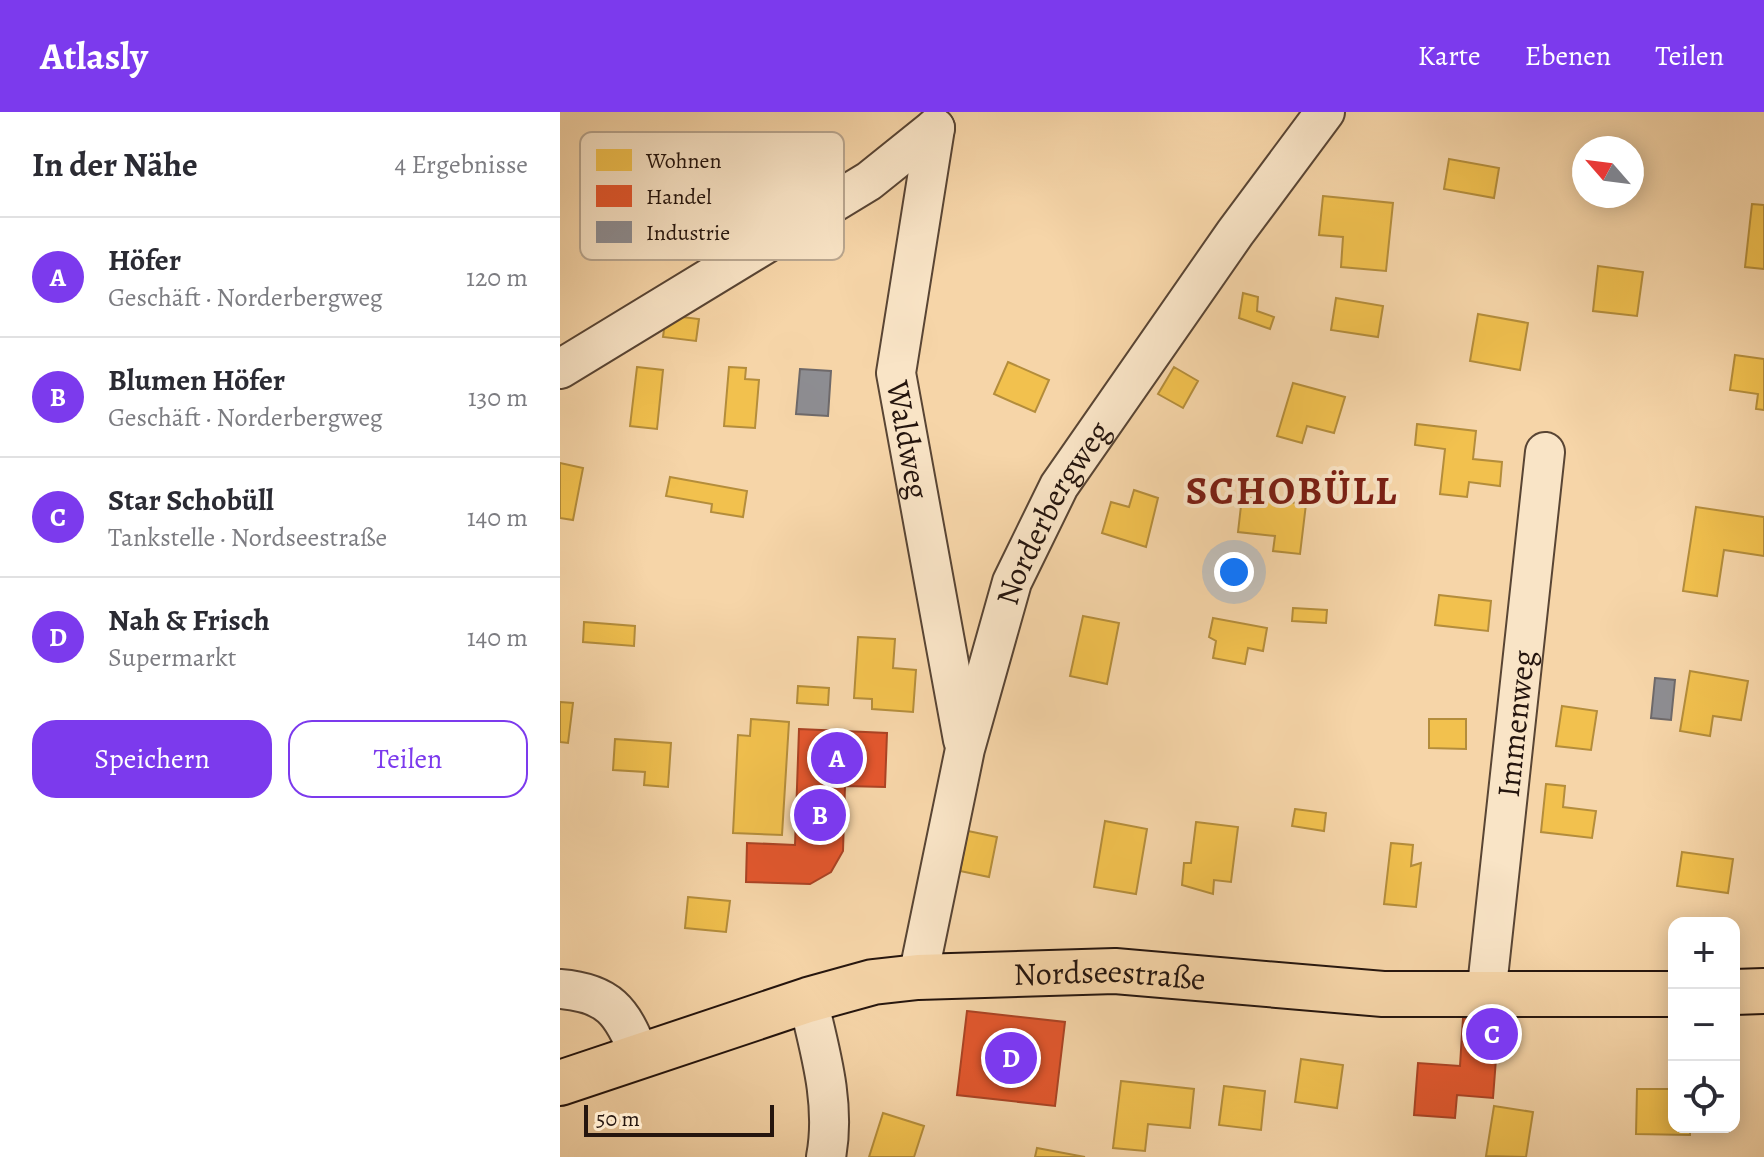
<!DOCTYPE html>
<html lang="de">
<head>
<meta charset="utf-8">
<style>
	body { margin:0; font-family:Alegreya,serif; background:#f7f7f7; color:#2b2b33 }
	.controls { position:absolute; right:24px; bottom:24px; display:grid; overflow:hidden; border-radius:16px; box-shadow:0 4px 20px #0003 }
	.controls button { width:72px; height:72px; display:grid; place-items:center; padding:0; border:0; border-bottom:2px solid #e1e1e2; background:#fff; color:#2b2b33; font:40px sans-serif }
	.compass { position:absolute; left:1012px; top:24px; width:72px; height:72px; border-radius:50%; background:#fff; box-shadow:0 4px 20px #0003; rotate:298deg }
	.scale { position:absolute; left:24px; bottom:20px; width:190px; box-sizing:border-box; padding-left:8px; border:4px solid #25150e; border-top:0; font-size:22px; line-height:28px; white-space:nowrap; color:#25150e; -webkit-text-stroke:6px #f9e4c6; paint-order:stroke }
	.you { position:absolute; left:674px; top:460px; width:28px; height:28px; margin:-20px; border:6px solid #fff; border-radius:50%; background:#1a73e8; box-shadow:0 0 0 12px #1a73e833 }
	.badge { display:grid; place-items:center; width:52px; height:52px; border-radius:50%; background:#7c3aed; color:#fff; font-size:26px; font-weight:700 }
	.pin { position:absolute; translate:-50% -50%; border:4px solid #fff; box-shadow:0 2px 8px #0006 }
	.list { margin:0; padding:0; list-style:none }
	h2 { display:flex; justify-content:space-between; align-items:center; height:104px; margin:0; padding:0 32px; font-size:34px }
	h2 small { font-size:26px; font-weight:400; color:#7c7c81 }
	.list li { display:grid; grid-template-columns:52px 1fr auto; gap:24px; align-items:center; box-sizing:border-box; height:120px; padding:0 32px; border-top:2px solid #e1e1e2 }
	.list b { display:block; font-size:30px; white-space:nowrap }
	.list p { margin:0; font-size:26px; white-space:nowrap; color:#7c7c81 }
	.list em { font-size:26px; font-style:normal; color:#7c7c81 }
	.actions { display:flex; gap:16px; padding:24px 32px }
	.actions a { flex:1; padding:18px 0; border:2px solid #7c3aed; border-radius:24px; text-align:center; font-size:28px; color:#7c3aed }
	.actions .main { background:#7c3aed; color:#fff }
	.icon { flex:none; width:44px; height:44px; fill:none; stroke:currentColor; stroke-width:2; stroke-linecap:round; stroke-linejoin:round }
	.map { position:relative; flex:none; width:1204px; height:1045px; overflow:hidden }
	header { display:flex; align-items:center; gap:48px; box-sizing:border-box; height:112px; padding:0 40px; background:#7c3aed; color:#fff }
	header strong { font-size:38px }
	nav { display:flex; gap:44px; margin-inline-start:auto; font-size:28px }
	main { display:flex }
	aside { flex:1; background:#fff }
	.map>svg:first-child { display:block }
	.homes { fill:#f2c14e; stroke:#b48d3b; stroke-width:2 }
	.shops { fill:#e4572e; stroke:#ab4324; stroke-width:2 }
	.industry { fill:#8d8d92; stroke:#6e696a; stroke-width:2 }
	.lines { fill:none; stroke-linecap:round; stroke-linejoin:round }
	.minor-casing { stroke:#594534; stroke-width:42 }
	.major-casing { stroke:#25150e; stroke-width:48 }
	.minor { stroke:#f9e4c6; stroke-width:38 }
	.major { stroke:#f6d5a8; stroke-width:44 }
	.labels { text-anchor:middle; stroke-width:8; stroke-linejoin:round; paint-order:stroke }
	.street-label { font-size:32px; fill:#25150e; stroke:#f9e4c6 }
	.district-label { font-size:40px; font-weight:bold; letter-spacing:2px; fill:#7a1f14; stroke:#f9e4c6 }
	.key { fill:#f9e4c6; stroke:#b9a68f; stroke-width:2 }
	.key-label { font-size:22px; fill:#25150e }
</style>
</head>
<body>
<header>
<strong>Atlasly</strong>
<nav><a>Karte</a><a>Ebenen</a><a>Teilen</a></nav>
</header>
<main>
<aside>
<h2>In der Nähe<small>4 Ergebnisse</small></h2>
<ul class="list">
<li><span class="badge">A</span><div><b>Höfer</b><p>Geschäft · Norderbergweg</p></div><em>120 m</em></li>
<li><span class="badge">B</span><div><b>Blumen Höfer</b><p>Geschäft · Norderbergweg</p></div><em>130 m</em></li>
<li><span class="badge">C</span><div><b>Star Schobüll</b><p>Tankstelle · Nordseestraße</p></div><em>140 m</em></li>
<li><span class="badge">D</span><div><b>Nah &amp; Frisch</b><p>Supermarkt</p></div><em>140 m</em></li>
</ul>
<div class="actions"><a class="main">Speichern</a><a>Teilen</a></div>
</aside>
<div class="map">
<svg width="1204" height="1045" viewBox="0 0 1204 1045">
	<rect width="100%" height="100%" fill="#f6d5a8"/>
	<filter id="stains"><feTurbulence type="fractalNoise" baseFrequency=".0025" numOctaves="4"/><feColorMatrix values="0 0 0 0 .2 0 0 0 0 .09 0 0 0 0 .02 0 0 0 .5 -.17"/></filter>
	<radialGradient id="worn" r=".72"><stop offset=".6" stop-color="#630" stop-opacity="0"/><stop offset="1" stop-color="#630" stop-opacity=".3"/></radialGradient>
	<!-- homes -->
	<path class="homes" d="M889,47L939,56L934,86L884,77Z
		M763,84L833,91L826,159L781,155L783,125L759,123Z
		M1192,92L1204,93V157L1185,155Z
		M1038,154L1083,160L1077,204L1033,199Z
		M683,181L698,185L697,199L714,205L710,217L679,206Z
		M776,186L823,194L818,225L771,218Z
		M918,202L968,211L960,258L910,249Z
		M106,203L139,207L136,229L103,225Z
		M1175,243L1204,247V298L1196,297L1198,282L1170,278Z
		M448,250L489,268L475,300L434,282Z
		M77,255L103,258L97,317L70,314Z
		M169,255L186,256L185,267L199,268L195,316L164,314Z
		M614,255L638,269L623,296L598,282Z
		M733,271L785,285L774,321L747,314L742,331L717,324Z
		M857,312L916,319L913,347L942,350L940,374L909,370L907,385L880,382L885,337L855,333Z
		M0,351L23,356L13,408L0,406Z
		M110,365L187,379L183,405L151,400L152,392L106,384Z
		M574,378L598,386L586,435L542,421L551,390L569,395Z
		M682,385L746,392L740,442L713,439L715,424L678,420Z
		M1136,395L1204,405V444L1164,438L1157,484L1123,479Z
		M879,483L931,489L928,519L875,513Z
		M733,496L767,498L766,511L732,509Z
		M523,504L559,511L547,572L510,564Z
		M653,506L707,516L703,539L688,536L685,552L653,546L656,529L649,525Z
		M24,510L75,514L74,534L23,530Z
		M298,525L335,527L333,556L356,558L353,600L312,597V587L294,586Z
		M1130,559L1188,569L1181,608L1153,604L1150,624L1120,619Z
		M238,574L269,576L268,593L237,591Z
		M0,590L13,591L8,631L0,630Z
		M1002,594L1037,599L1031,638L996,634Z
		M191,607L229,610L222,723L173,721L178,623L190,624Z
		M869,607H906V637L869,636Z
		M55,627L111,631L108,675L84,673L85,660L53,658Z
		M986,672L1005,674L1003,695L1036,699L1032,726L981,720Z
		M735,697L766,701L764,719L732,714Z
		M545,709L587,717L576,782L534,775Z
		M636,710L678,715L671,770L654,768L653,782L622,773L624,751H631Z
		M408,719L437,725L429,765L400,759Z
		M831,731L853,733L851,754L861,751L856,795L824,792Z
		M1122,740L1173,747L1168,781L1117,774Z
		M128,785L170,789L166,820L125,816Z
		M741,947L783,953L777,996L735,990Z
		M561,969L634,977L630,1016L588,1012L585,1039L553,1036Z
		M664,974L705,979L701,1018L659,1013Z
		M1077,977H1114V1015H1130V1023L1076,1022Z
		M934,994L973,1000L966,1045L926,1044Z
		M323,1001L364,1014L354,1045H309Z
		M477,1036L525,1045H475Z"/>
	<!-- shops -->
	<path class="shops" d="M239,617L327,621L325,675L285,674L283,739L271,760L250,772L186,770L187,731L235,733Z
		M407,899L505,910L495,994L397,983Z
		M903,906L939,908L933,986L897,983L895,1006L854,1003L858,951L900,954Z"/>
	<!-- industry -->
	<path class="industry" d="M240,257L271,259L268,304L236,302Z
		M1095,566L1115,568L1111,608L1091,606Z"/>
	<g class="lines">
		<defs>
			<g id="minor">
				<path id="s1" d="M375,16L336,261L403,628"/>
				<path d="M0,257L309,69L375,16"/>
				<path id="s2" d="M358,865L405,637L452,470L499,374L675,121L765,0"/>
				<path d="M0,877C49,881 62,899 79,942"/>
				<path id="s3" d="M926,884L985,340"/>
				<path d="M248,888C260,939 276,992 266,1045"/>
			</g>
			<g id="major">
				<path d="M1174,880L1204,879"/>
				<path id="s4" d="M0,971L248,888L313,870L358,865L555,859L823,882H1114"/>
			</g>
		</defs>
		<!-- minor casing -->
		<use href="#minor" class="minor-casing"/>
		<!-- major casing -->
		<use href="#major" class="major-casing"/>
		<!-- minor -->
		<use href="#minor" class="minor"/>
		<!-- major -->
		<use href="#major" class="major"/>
	</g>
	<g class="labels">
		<!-- street labels -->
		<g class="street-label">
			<text dy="11" stroke="none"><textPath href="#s1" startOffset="316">Waldweg</textPath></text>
			<text dy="11" stroke="none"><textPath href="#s2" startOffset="486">Norderbergweg</textPath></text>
			<text dy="11" stroke="none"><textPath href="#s3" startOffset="274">Immenweg</textPath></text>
			<text dy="11" stroke="none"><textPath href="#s4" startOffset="566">Nordseestraße</textPath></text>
		</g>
		<!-- district labels -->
		<g class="district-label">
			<text x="732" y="392">SCHOBÜLL</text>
		</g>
	</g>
	<!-- legend -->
	<rect x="20" y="20" width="264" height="128" rx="12" class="key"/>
	<rect x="36" y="37" width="36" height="22" fill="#f2c14e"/>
	<rect x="36" y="73" width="36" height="22" fill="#e4572e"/>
	<rect x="36" y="109" width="36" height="22" fill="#8d8d92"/>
	<g class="key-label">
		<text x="86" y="56">Wohnen</text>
		<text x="86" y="92">Handel</text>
		<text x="86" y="128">Industrie</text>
	</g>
	<rect width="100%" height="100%" filter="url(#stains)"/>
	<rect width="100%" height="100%" fill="url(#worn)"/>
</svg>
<div class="controls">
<button>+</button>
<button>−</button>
<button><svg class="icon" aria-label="locate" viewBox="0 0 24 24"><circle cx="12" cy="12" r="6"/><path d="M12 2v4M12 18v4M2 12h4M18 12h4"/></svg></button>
</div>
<svg class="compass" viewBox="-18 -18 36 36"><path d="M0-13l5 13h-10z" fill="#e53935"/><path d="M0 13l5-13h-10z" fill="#7c7c81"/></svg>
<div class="scale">50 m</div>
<div class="you"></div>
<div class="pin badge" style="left:277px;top:646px">A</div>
<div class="pin badge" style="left:260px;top:703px">B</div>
<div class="pin badge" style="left:932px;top:922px">C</div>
<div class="pin badge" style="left:451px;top:946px">D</div>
</div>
</main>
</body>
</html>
